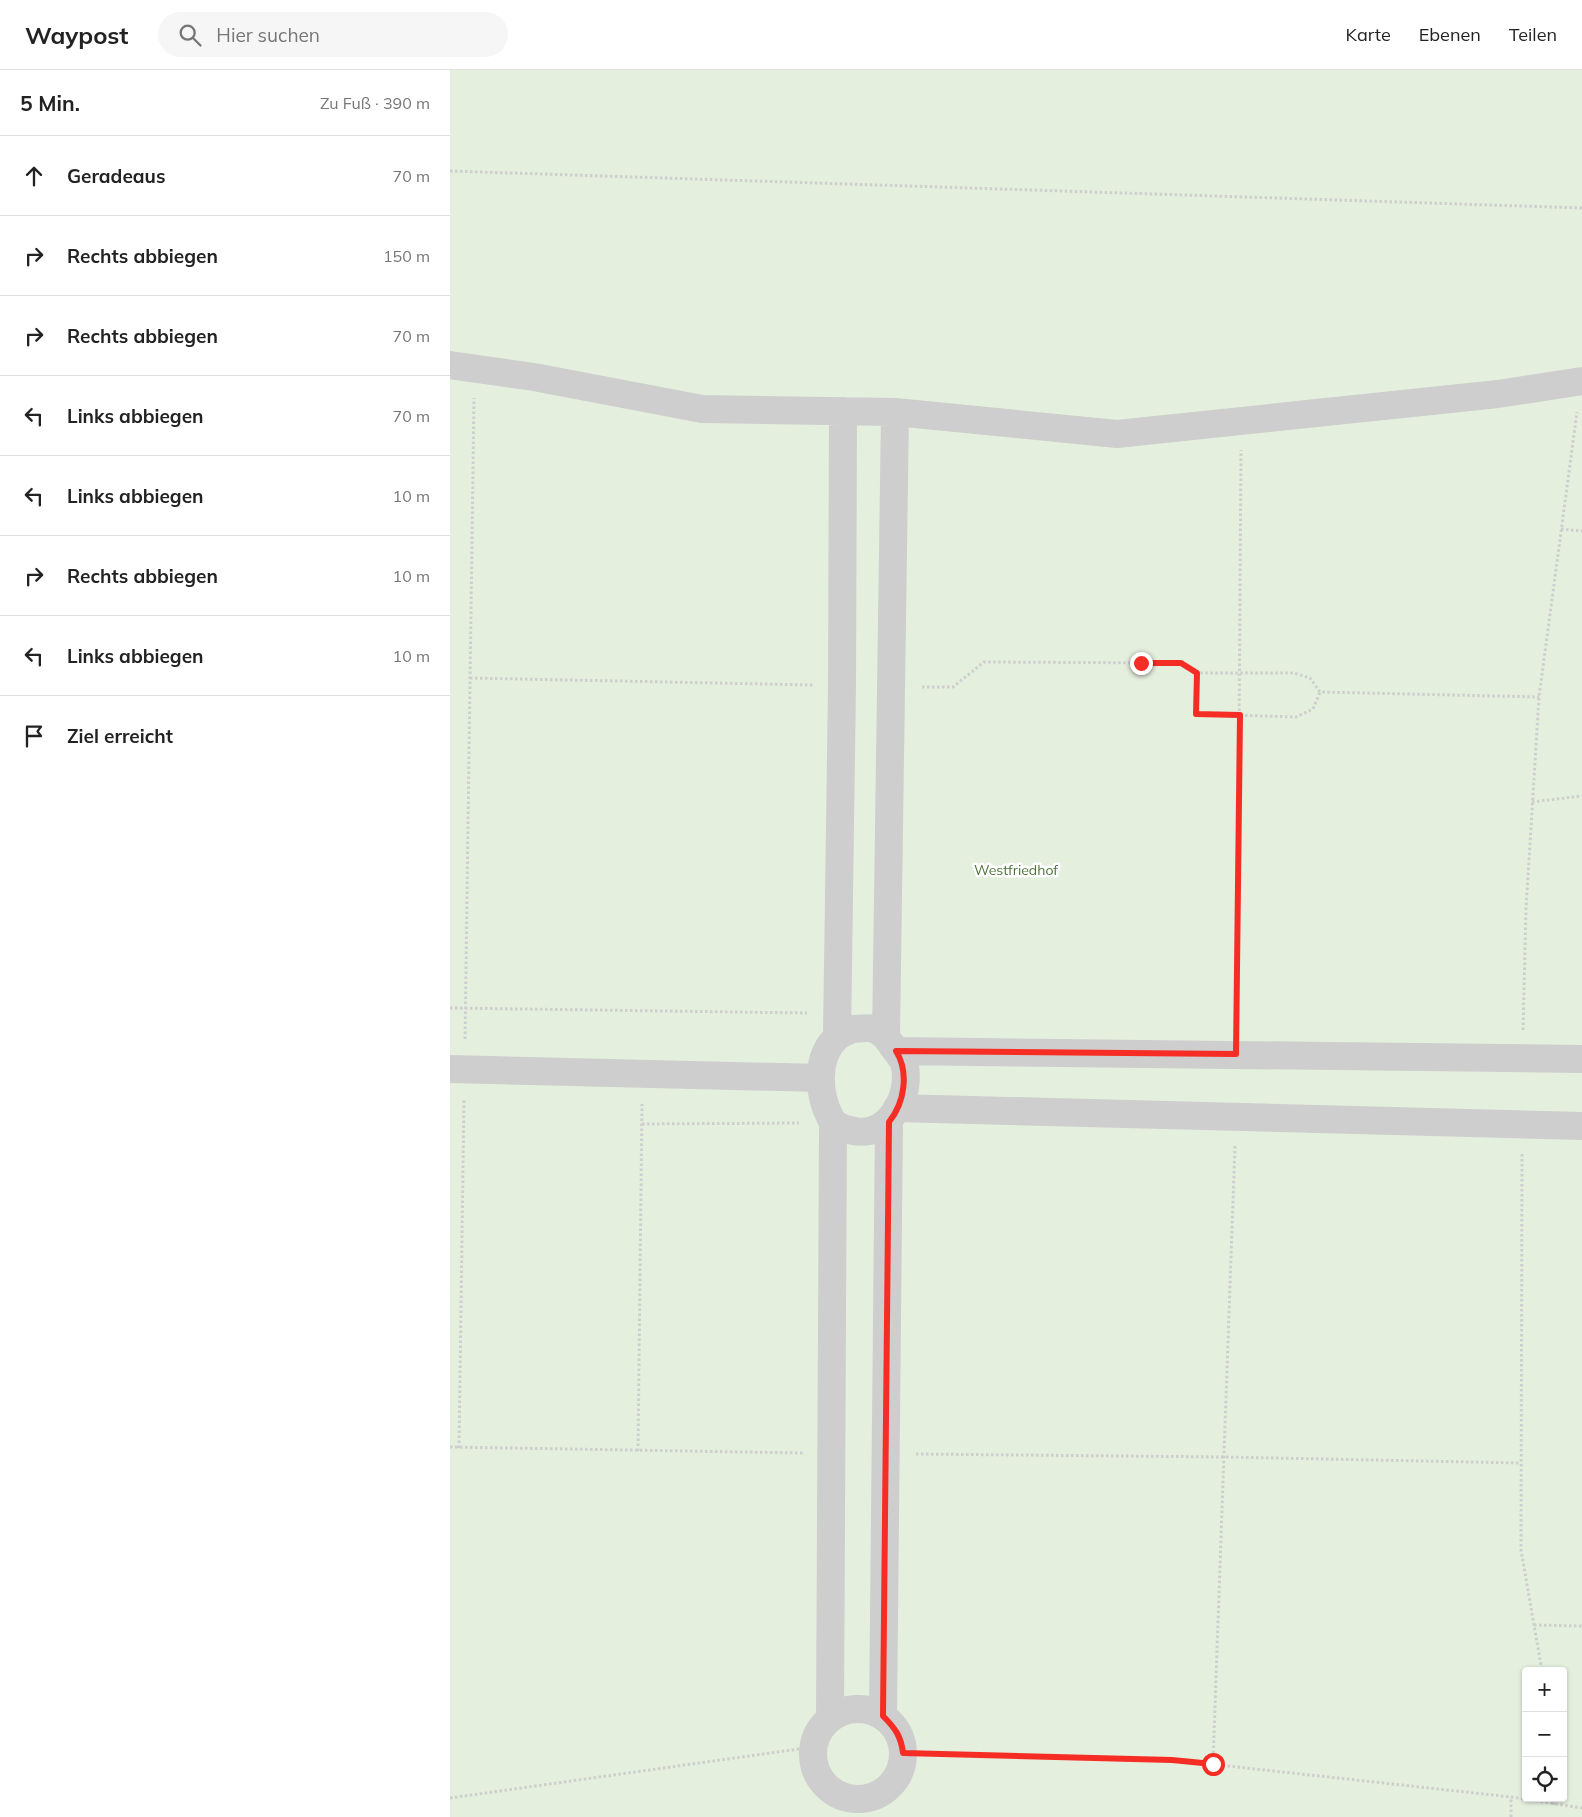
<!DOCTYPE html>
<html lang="de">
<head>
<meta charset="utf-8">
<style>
	body { margin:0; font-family:Mulish,sans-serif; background:#f6f6f6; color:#222 }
	.controls { position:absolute; right:15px; bottom:15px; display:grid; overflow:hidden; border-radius:5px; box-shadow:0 1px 4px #0004 }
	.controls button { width:45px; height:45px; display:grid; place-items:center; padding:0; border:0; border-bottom:1px solid #e0e0e0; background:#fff; color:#222; font:25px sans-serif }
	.stop { position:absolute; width:15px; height:15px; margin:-11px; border:4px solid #f62d25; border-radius:50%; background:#fff }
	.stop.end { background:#f62d25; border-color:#fff; box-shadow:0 1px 5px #0008 }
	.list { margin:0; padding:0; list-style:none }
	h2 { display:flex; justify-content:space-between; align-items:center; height:65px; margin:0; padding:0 20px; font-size:21px }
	h2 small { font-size:16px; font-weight:400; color:#767676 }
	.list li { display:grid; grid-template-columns:32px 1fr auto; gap:15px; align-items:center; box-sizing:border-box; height:80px; padding:0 20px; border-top:1px solid #e0e0e0 }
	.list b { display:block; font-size:19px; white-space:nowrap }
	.list em { font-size:16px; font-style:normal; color:#767676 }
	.icon { flex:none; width:28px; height:28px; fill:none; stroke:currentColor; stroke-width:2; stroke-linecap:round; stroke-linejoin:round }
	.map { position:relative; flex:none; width:1132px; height:1747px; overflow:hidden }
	header { display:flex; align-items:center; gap:30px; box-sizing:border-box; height:70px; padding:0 25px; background:#fff; border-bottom:1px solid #e0e0e0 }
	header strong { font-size:24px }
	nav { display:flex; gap:28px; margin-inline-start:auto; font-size:18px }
	.search { width:350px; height:45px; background:#f6f6f6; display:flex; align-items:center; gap:12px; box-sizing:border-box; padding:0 18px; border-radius:28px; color:#767676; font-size:19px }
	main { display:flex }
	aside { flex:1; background:#fff }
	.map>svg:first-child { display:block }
	.green { fill:#e5efde; fill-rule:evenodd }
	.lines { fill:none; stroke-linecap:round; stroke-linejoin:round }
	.path { stroke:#cecece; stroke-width:3; stroke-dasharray:2.5 2.5; stroke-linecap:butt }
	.minor { stroke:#cecece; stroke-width:28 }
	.route { stroke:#f62d25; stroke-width:6 }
	.labels { text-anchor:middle; stroke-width:5; stroke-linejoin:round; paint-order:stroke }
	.park-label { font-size:14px; fill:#4d7239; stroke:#fff }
</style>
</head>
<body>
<header>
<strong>Waypost</strong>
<div class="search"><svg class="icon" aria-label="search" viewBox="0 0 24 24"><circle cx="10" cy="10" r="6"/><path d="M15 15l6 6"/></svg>Hier suchen</div>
<nav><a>Karte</a><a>Ebenen</a><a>Teilen</a></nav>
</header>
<main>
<aside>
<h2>5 Min.<small>Zu Fuß · 390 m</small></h2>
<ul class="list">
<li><svg class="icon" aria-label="ahead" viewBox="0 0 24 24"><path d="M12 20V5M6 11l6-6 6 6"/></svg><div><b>Geradeaus</b></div><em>70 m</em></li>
<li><svg class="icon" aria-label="right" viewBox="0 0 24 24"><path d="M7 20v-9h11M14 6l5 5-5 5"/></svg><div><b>Rechts abbiegen</b></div><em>150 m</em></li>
<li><svg class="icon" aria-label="right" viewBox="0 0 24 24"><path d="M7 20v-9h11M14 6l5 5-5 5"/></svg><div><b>Rechts abbiegen</b></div><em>70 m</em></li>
<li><svg class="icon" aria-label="left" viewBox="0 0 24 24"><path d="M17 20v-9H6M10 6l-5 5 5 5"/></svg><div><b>Links abbiegen</b></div><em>70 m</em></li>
<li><svg class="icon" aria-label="left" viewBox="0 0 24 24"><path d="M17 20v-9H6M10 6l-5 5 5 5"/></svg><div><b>Links abbiegen</b></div><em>10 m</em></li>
<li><svg class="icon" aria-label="right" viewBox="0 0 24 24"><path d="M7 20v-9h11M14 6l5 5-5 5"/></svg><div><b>Rechts abbiegen</b></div><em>10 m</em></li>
<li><svg class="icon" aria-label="left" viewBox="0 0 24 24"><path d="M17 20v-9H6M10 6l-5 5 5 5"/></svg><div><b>Links abbiegen</b></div><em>10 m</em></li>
<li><svg class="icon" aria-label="arrive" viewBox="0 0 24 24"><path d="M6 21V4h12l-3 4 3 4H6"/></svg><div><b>Ziel erreicht</b></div></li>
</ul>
</aside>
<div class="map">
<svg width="1132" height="1747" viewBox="0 0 1132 1747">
	<rect width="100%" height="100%" fill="#fff"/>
	<!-- green -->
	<path class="green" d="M0,0H1132V1747H0ZM1076,1601H1113V1728H1076Z"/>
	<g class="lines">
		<!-- path -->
		<path class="path" d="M0,101L1132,138
			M1111,459L1132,461
			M747,603L746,644L846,647L863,639L870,622
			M20,608L363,615
			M472,617H503L534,592L731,593L747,603H844L860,608L870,622L1089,627
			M1082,732L1132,726
			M0,938L357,943
			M787,956L791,380
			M1073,960L1076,839L1089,627L1127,342
			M15,969L24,328
			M192,1054L349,1053
			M1072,1084L1071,1480L1092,1601
			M0,1377L353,1383
			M9,1378L14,1028
			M188,1381L192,1034
			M466,1384L774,1387L1071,1393
			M1084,1555L1132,1556
			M453,1683L723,1690L1061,1727L1132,1738
			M763,1693L785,1075
			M0,1728L363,1677
			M1104,1735L1105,1728
			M1061,1747V1728"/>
		<!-- minor -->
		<path class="minor" d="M0,295L84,307L252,339L445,342L667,364L1048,324L1132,311
			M401,959C407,959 418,957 424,959C431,962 437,968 441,974C445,980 451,987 454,993C463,1024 439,1068 404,1061C396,1060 385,1056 381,1049C368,1025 365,987 387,967C390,964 397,962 401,959Z
			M387,966L392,616L393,341
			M436,967L445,342
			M446,981L1132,989
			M0,999L370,1008
			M447,1038L1132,1056
			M363 1684a45 45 0 1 1 90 0a45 45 0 1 1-90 0Z
			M433,1646L439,1052
			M380,1648L383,1053"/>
	</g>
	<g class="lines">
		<!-- route -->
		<path class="route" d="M691,593H731L747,603L746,644L790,645L786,984L446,981C459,1002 455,1032 439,1052L433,1646C445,1658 451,1666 453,1683L722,1690L763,1694"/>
	</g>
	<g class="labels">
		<!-- park labels -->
		<g class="park-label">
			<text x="566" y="805">Westfriedhof</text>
		</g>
	</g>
</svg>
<div class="controls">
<button>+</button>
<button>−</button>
<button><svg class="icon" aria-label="locate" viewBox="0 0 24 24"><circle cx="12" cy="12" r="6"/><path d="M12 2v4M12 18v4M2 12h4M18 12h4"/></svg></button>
</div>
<div class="stop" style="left:763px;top:1694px"></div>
<div class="stop end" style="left:691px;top:593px"></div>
</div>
</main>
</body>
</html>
